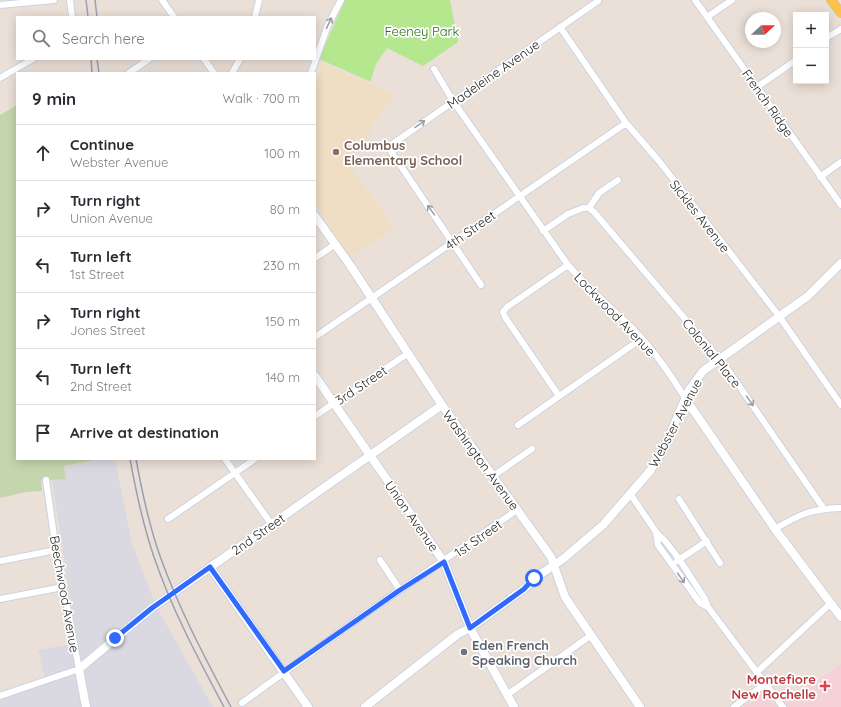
<!DOCTYPE html>
<html lang="en">
<head>
<meta charset="utf-8">
<style>
	body { margin:0; font-family:Quicksand,sans-serif; background:#f7f7f7; color:#2b2b33 }
	.controls { position:absolute; right:12px; top:12px; display:grid; overflow:hidden; border-radius:0px; box-shadow:0 2px 10px #0003 }
	.controls button { width:36px; height:36px; display:grid; place-items:center; padding:0; border:0; border-bottom:1px solid #e1e1e2; background:#fff; color:#2b2b33; font:20px sans-serif }
	.compass { position:absolute; left:745px; top:12px; width:36px; height:36px; border-radius:50%; background:#fff; box-shadow:0 2px 10px #0003; rotate:69deg }
	.stop { position:absolute; width:12px; height:12px; margin:-9px; border:3px solid #306aff; border-radius:50%; background:#fff }
	.stop.end { background:#306aff; border-color:#fff; box-shadow:0 1px 4px #0008 }
	.list { margin:0; padding:0; list-style:none }
	h2 { display:flex; justify-content:space-between; align-items:center; height:52px; margin:0; padding:0 16px; font-size:17px }
	h2 small { font-size:13px; font-weight:400; color:#7c7c81 }
	.list li { display:grid; grid-template-columns:26px 1fr auto; gap:12px; align-items:center; box-sizing:border-box; height:56px; padding:0 16px; border-top:1px solid #e1e1e2 }
	.list b { display:block; font-size:15px; white-space:nowrap }
	.list p { margin:0; font-size:13px; white-space:nowrap; color:#7c7c81 }
	.list em { font-size:13px; font-style:normal; color:#7c7c81 }
	.icon { flex:none; width:22px; height:22px; fill:none; stroke:currentColor; stroke-width:2; stroke-linecap:round; stroke-linejoin:round }
	.map { position:relative; flex:none; width:841px; height:707px; overflow:hidden }
	.search { position:absolute; background:#fff; box-shadow:0 2px 10px #0003; left:16px; top:16px; width:300px; height:44px; display:flex; align-items:center; gap:10px; box-sizing:border-box; padding:0 14px; border-radius:0px; color:#7c7c81; font-size:15px }
	.panel { position:absolute; background:#fff; box-shadow:0 2px 10px #0003; left:16px; top:72px; width:300px; height:388px; border-radius:0px }
	.map>svg:first-child { display:block }
	.industrial { fill:#dad9e2 }
	.education { fill:#efddc4 }
	.medical { fill:#f4d2d7 }
	.green { fill:#b5e78e }
	.cemetery { fill:#c5d6ac }
	.lines { fill:none; stroke-linecap:round; stroke-linejoin:round }
	.street-casing { stroke:#ccd2e2; stroke-width:8 }
	.secondary-casing { stroke:#ccd2e2; stroke-width:10 }
	.primary-casing { stroke:#c3c3c3; stroke-width:10 }
	.street { stroke:#fff; stroke-width:6 }
	.secondary { stroke:#fff; stroke-width:8 }
	.primary { stroke:#fbc24c; stroke-width:9 }
	.rail { stroke:#9aa0b3; stroke-width:1.5 }
	.oneway { stroke:#9e9e9e }
	.route { stroke:#306aff; stroke-width:5 }
	.education-dot { fill:#8d6e63; stroke:#fff; stroke-width:1.5 }
	.worship-dot { fill:#6b7280; stroke:#fff; stroke-width:1.5 }
	.health-dot { fill:#e0444e; stroke:#fff; stroke-width:1.5 }
	.labels { text-anchor:middle; stroke-width:3.5; stroke-linejoin:round; paint-order:stroke }
	.park-label { font-size:13px; fill:#2d6813; stroke:#fff }
	.street-label { font-size:13px; fill:#272727; stroke:#fff }
	.education-label { font-size:13px; font-weight:bold; fill:#785e54; stroke:#fff; text-anchor:start }
	.worship-label { font-size:13px; font-weight:bold; fill:#5b616d; stroke:#fff; text-anchor:start }
	.health-label { font-size:13px; font-weight:bold; fill:#be3a42; stroke:#fff; text-anchor:end }
</style>
</head>
<body>
<div class="map">
<svg width="841" height="707" viewBox="0 0 841 707">
	<rect width="100%" height="100%" fill="#ebe0d7"/>
	<!-- industrial -->
	<path class="industrial" d="M92,459H115L132,544L157,608L213,707H0V699L46,683L38,650L77,643L52,480L66,479L64,466L92,462Z"/>
	<!-- education -->
	<path class="education" d="M321,63L396,95L373,123L366,141L347,162L394,228L350,257L315,205V86Z"/>
	<!-- medical -->
	<path class="medical" d="M841,664V707H743L765,692L776,707Z"/>
	<!-- green -->
	<path class="green" d="M345,0H450L458,42L423,66L387,48L376,64L371,80L369,81L319,59Z"/>
	<!-- cemetery -->
	<path class="cemetery" d="M17,105V459H92V461L64,466L66,479L41,481L42,491L26,492L0,498V115Z"/>
	<g class="lines">
		<defs>
			<path id="street" d="M70,0L72,17
				M162,0L174,17
				M695,0L841,205
				M0,5L54,0
				M255,17L259,0
				M707,17L732,0
				M560,27L626,123L659,161L779,316L841,405
				M826,38L841,29
				M204,59L214,73
				M434,69L453,101L568,265C587,287 608,305 629,325C651,346 669,372 685,398
				M129,73L149,59
				M232,73L240,59
				M311,73L328,25L341,0
				M0,78L33,59
				M757,87L796,60
				M820,177L841,162
				M589,208L599,193L618,180
				M543,231L568,214L583,208H589L594,212L726,367L824,509
				M315,258L334,245
				M481,285L388,147L598,1
				M315,337L626,123
				M559,396L505,317L503,312L507,307L568,265
				M315,416L407,354
				M518,425L641,339
				M225,459L272,525
				M493,476L532,449
				M631,495L656,532L666,542L679,559L705,599L708,607L783,707
				M679,499L720,563
				M168,519L255,459
				M775,529C800,514 811,509 841,508
				M656,532L658,545L700,603L708,607
				M380,560L400,590
				M0,561L56,550
				M677,561L707,541
				M0,599L63,587
				M757,672L831,603
				M507,695L590,636
				M0,696L79,669L56,550L46,480
				M242,703L365,614L517,510
				M734,707L765,684"/>
			<path id="secondary" d="M315,216L350,265L442,405L551,557L565,597L640,707
				M315,376L444,562L470,628L514,707
				M685,398L775,529L841,617
				M210,567L308,707
				M86,707L79,669L152,608L442,405
				M365,707L458,634L470,628L524,589L535,578L563,559L603,525L650,471L664,448L689,390L703,371L808,296L841,263"/>
			<path id="primary" d="M831,0L841,13"/>
		</defs>
		<!-- street casing -->
		<use href="#street" class="street-casing"/>
		<!-- secondary casing -->
		<use href="#secondary" class="secondary-casing"/>
		<!-- primary casing -->
		<use href="#primary" class="primary-casing"/>
		<!-- street -->
		<use href="#street" class="street"/>
		<!-- secondary -->
		<use href="#secondary" class="secondary"/>
		<!-- primary -->
		<use href="#primary" class="primary"/>
		<!-- rail -->
		<path class="rail" d="M86,0L88,17
			M95,0L97,17
			M91,59L92,73
			M97,59L99,73
			M130,459C136,492 143,525 154,557C172,610 198,658 224,707
			M136,459C142,492 149,525 160,556C179,609 205,658 231,707"/>
	</g>
	<!-- one-way arrows -->
	<defs><path id="oneway-shaft" d="M-6 0H5M1.5-3L5.5 0L1.5 3" fill="none" stroke-width="1.6" stroke-linecap="round" stroke-linejoin="round"/></defs>
	<g class="oneway">
		<use href="#oneway-shaft" transform="translate(329 23) rotate(-65)"/>
		<use href="#oneway-shaft" transform="translate(420 124) rotate(-35)"/>
		<use href="#oneway-shaft" transform="translate(431 210) rotate(-125)"/>
		<use href="#oneway-shaft" transform="translate(750 401) rotate(55)"/>
		<use href="#oneway-shaft" transform="translate(681 578) rotate(55)"/>
	</g>
	<g class="lines">
		<!-- route -->
		<path class="route" d="M115,638L152,608L210,567L284,671L400,590L444,562L470,628L524,589L534,578"/>
	</g>
	<!-- markers -->
	<circle class="education-dot" cx="336" cy="152" r="4"/>
	<circle class="worship-dot" cx="464" cy="652" r="4"/>
	<path class="health-dot" d="M823 680h4v4h4v4h-4v4h-4v-4h-4v-4h4z"/>
	<g class="labels">
		<!-- park labels -->
		<g class="park-label">
			<text x="422" y="36">Feeney Park</text>
		</g>
		<!-- street labels -->
		<g class="street-label">
			<text transform="translate(493 74) rotate(-35)" y="5">Madeleine Avenue</text>
			<text transform="translate(768 103) rotate(55)" y="5">French Ridge</text>
			<text transform="translate(700 216) rotate(52)" y="5">Sickles Avenue</text>
			<text transform="translate(470 230) rotate(-35)" y="5">4th Street</text>
			<text transform="translate(615 314) rotate(46)" y="5">Lockwood Avenue</text>
			<text transform="translate(712 353) rotate(51)" y="5">Colonial Place</text>
			<text transform="translate(361 385) rotate(-34)" y="5">3rd Street</text>
			<text transform="translate(675 423) rotate(-62)" y="5">Webster Avenue</text>
			<text transform="translate(481 460) rotate(54)" y="5">Washington Avenue</text>
			<text transform="translate(412 516) rotate(55)" y="5">Union Avenue</text>
			<text transform="translate(258 534) rotate(-35)" y="5">2nd Street</text>
			<text transform="translate(478 538) rotate(-35)" y="5">1st Street</text>
			<text transform="translate(65 594) rotate(80)" y="5">Beechwood Avenue</text>
		</g>
		<!-- education labels -->
		<g class="education-label">
			<text x="344" y="150">Columbus<tspan x="344" dy="15">Elementary School</tspan></text>
		</g>
		<!-- worship labels -->
		<g class="worship-label">
			<text x="472" y="650">Eden French<tspan x="472" dy="15">Speaking Church</tspan></text>
		</g>
		<!-- health labels -->
		<g class="health-label">
			<text x="816" y="684">Montefiore<tspan x="816" dy="15">New Rochelle</tspan></text>
		</g>
	</g>
</svg>
<div class="controls">
<button>+</button>
<button>−</button>
</div>
<svg class="compass" viewBox="-18 -18 36 36"><path d="M0-13l5 13h-10z" fill="#e53935"/><path d="M0 13l5-13h-10z" fill="#7c7c81"/></svg>
<div class="stop" style="left:534px;top:578px"></div>
<div class="stop end" style="left:115px;top:638px"></div>
<div class="search"><svg class="icon" aria-label="search" viewBox="0 0 24 24"><circle cx="10" cy="10" r="6"/><path d="M15 15l6 6"/></svg>Search here</div>
<section class="panel">
<h2>9 min<small>Walk · 700 m</small></h2>
<ul class="list">
<li><svg class="icon" aria-label="ahead" viewBox="0 0 24 24"><path d="M12 20V5M6 11l6-6 6 6"/></svg><div><b>Continue</b><p>Webster Avenue</p></div><em>100 m</em></li>
<li><svg class="icon" aria-label="right" viewBox="0 0 24 24"><path d="M7 20v-9h11M14 6l5 5-5 5"/></svg><div><b>Turn right</b><p>Union Avenue</p></div><em>80 m</em></li>
<li><svg class="icon" aria-label="left" viewBox="0 0 24 24"><path d="M17 20v-9H6M10 6l-5 5 5 5"/></svg><div><b>Turn left</b><p>1st Street</p></div><em>230 m</em></li>
<li><svg class="icon" aria-label="right" viewBox="0 0 24 24"><path d="M7 20v-9h11M14 6l5 5-5 5"/></svg><div><b>Turn right</b><p>Jones Street</p></div><em>150 m</em></li>
<li><svg class="icon" aria-label="left" viewBox="0 0 24 24"><path d="M17 20v-9H6M10 6l-5 5 5 5"/></svg><div><b>Turn left</b><p>2nd Street</p></div><em>140 m</em></li>
<li><svg class="icon" aria-label="arrive" viewBox="0 0 24 24"><path d="M6 21V4h12l-3 4 3 4H6"/></svg><div><b>Arrive at destination</b></div></li>
</ul>
</section>
</div>
</body>
</html>
